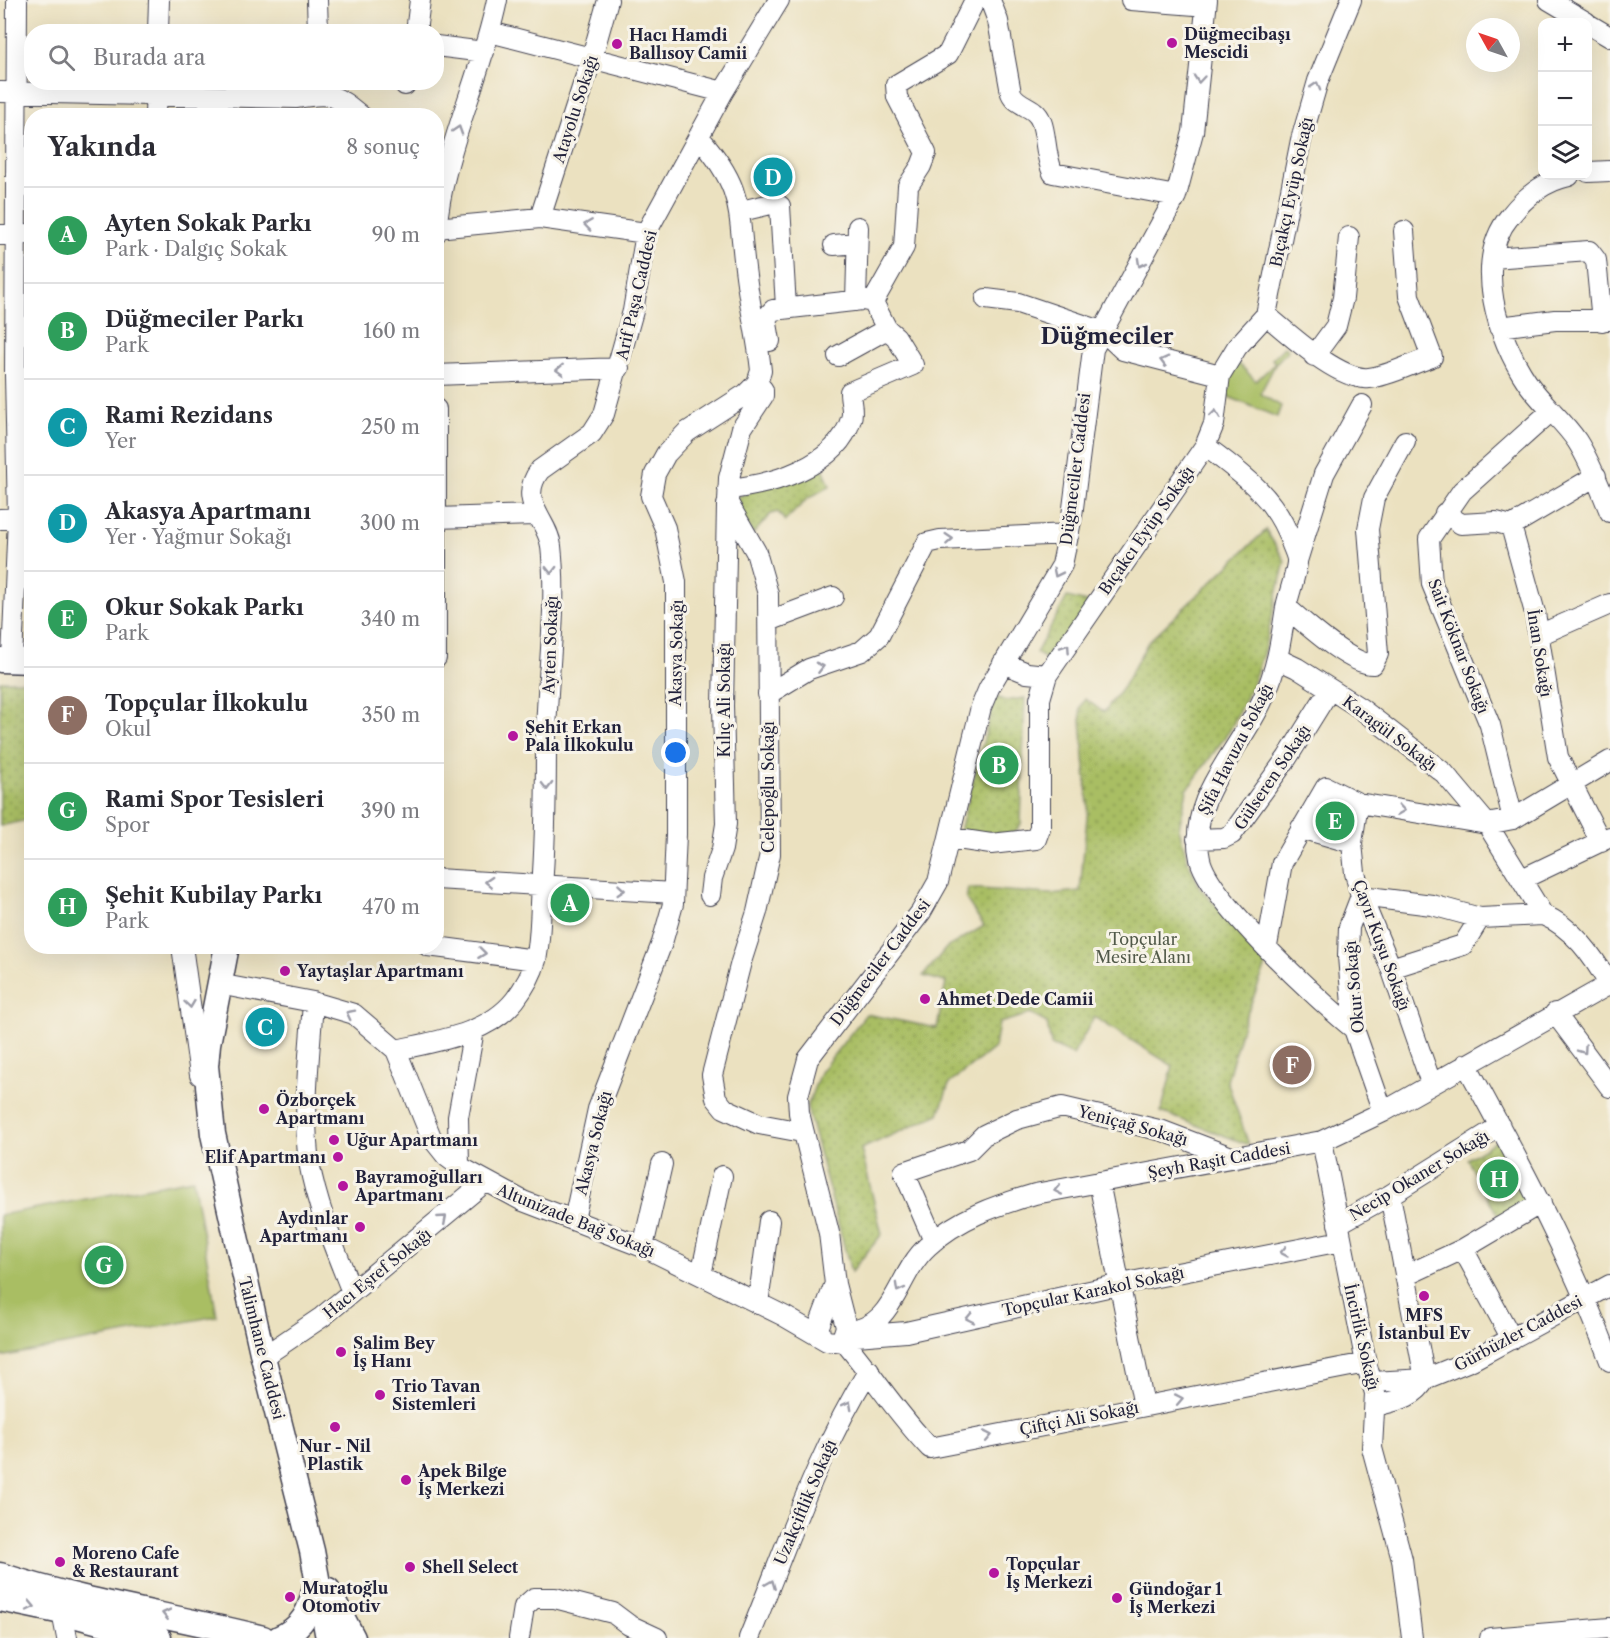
<!DOCTYPE html>
<html lang="tr">
<head>
<meta charset="utf-8">
<style>
	body { margin:0; font-family:"Libre Caslon Text",serif; background:#f2f2f3; color:#2b2b33 }
	.controls { position:absolute; right:18px; top:18px; display:grid; overflow:hidden; border-radius:12px; box-shadow:0 6px 24px #0002 }
	.controls button { width:54px; height:54px; display:grid; place-items:center; padding:0; border:0; border-bottom:2px solid #e1e1e2; background:#fff; color:#2b2b33; font:30px sans-serif }
	.compass { position:absolute; left:1466px; top:18px; width:54px; height:54px; border-radius:50%; background:#fff; box-shadow:0 6px 24px #0002; rotate:310deg }
	.you { position:absolute; left:676px; top:753px; width:21px; height:21px; margin:-15px; border:4px solid #fff; border-radius:50%; background:#1a73e8; box-shadow:0 0 0 9px #1a73e833 }
	.badge { display:grid; place-items:center; width:39px; height:39px; border-radius:50%; background:#b5179e; color:#fff; font-size:20px; font-weight:700 }
	.pin { position:absolute; translate:-50% -50%; border:3px solid #fff; box-shadow:0 2px 6px #0006 }
	.list { margin:0; padding:0; list-style:none }
	h2 { display:flex; justify-content:space-between; align-items:center; height:78px; margin:0; padding:0 24px; font-size:26px }
	h2 small { font-size:20px; font-weight:400; color:#7c7c81 }
	.list li { display:grid; grid-template-columns:39px 1fr auto; gap:18px; align-items:center; box-sizing:border-box; height:96px; padding:0 24px; border-top:2px solid #e1e1e2 }
	.list b { display:block; font-size:22px; white-space:nowrap }
	.list p { margin:0; font-size:20px; white-space:nowrap; color:#7c7c81 }
	.list em { font-size:20px; font-style:normal; color:#7c7c81 }
	.icon { flex:none; width:33px; height:33px; fill:none; stroke:currentColor; stroke-width:2; stroke-linecap:round; stroke-linejoin:round }
	.map { position:relative; flex:none; width:1610px; height:1638px; overflow:hidden }
	.search { position:absolute; background:#fff; box-shadow:0 6px 24px #0002; left:24px; top:24px; width:420px; height:66px; display:flex; align-items:center; gap:15px; box-sizing:border-box; padding:0 21px; border-radius:24px; color:#7c7c81; font-size:22px }
	.panel { position:absolute; background:#fff; box-shadow:0 6px 24px #0002; left:24px; top:108px; width:420px; height:846px; border-radius:24px }
	.map>svg:first-child { display:block }
	.green { fill:#a9be63; stroke:#66704f; stroke-width:1.5 }
	.park { fill:url(#park-dots); stroke:#66704f; stroke-width:1.5 }
	.lines { fill:none; stroke-linecap:round; stroke-linejoin:round }
	.minor-casing { stroke:#403f4f; stroke-width:22 }
	.major-casing { stroke:#403f4f; stroke-width:27 }
	.minor { stroke:#fff; stroke-width:20 }
	.major { stroke:#fff; stroke-width:24 }
	.oneway { stroke:#9c9ca7 }
	.poi-dot { fill:#b5179e; stroke:#f7f3e8; stroke-width:2 }
	.labels { text-anchor:middle; stroke-width:6; stroke-linejoin:round; paint-order:stroke }
	.poi-label { font-size:16px; font-weight:bold; fill:#22223b; stroke:#f7f3e8; text-anchor:start }
	.street-label { font-size:16px; fill:#22223b; stroke:#f7f3e8 }
	.park-label { font-size:16px; fill:#515949; stroke:#f7f3e8 }
	.district-label { font-size:22px; font-weight:bold; fill:#22223b; stroke:#f7f3e8 }
</style>
</head>
<body>
<div class="map">
<svg width="1610" height="1638" viewBox="0 0 1610 1638">
	<defs>
		<pattern id="park-dots" width="8" height="8" patternUnits="userSpaceOnUse" patternTransform="scale(1.5)"><rect width="8" height="8" fill="#a9be63"/><path d="M2 2h.1M6 6h.1" fill="none" stroke="#899a53" stroke-width="1.8" stroke-linecap="round"/></pattern>
	</defs>
	<rect width="100%" height="100%" fill="#f7f3e8"/>
	<filter id="ink" filterUnits="userSpaceOnUse"><feTurbulence type="fractalNoise" baseFrequency=".0167" numOctaves="2"/><feDisplacementMap in="SourceGraphic" scale="12" xChannelSelector="R" yChannelSelector="G"/><feConvolveMatrix kernelMatrix="1 2 1 2 8 2 1 2 1" color-interpolation-filters="sRGB"/></filter>
	<filter id="wash" filterUnits="userSpaceOnUse"><feTurbulence type="fractalNoise" baseFrequency=".008" numOctaves="4" result="noise"/><feDisplacementMap in="SourceGraphic" scale="24" xChannelSelector="R" yChannelSelector="G"/><feGaussianBlur stdDeviation="1.35" result="paint"/><feColorMatrix in="noise" values="0 0 0 0 0 0 0 0 0 0 0 0 0 0 0 0 0 1.4 0 .05"/><feComposite in="paint" operator="in"/></filter>
	<g filter="url(#wash)">
		<rect width="100%" height="100%" fill="#ebe1c0"/>
		<!-- green -->
		<path class="green" d="M1284,347L1288,350L1276,363L1260,394L1281,406L1277,417L1224,395L1228,376L1238,363L1256,381L1275,363L1272,359Z
			M193,1179L217,1316L0,1357V1215Z"/>
		<!-- park -->
		<path class="park" d="M821,462L830,486L807,499L785,521L778,512L771,514L753,534L732,499Z
			M1266,530L1285,561L1264,651L1253,682L1230,730L1187,790L1179,828L1187,859L1200,888L1267,963L1244,1021L1227,1081L1249,1145L1161,1112L1173,1066L1094,1017L1073,1055L1051,1045L1047,1023L1030,1014L999,1023L995,1047L949,1084L939,1114L861,1149L882,1234L851,1272L807,1107L820,1072L866,1014L937,1028L946,982L923,976L946,948L984,926L966,899L968,888L1050,894L1080,891L1088,806L1080,708L1085,699L1104,712L1123,687L1148,642Z
			M1067,597L1091,603L1048,660L1036,653Z
			M0,681H31L32,819L0,826Z
			M995,696L1005,701L1025,698L1021,824L1014,834H973L960,831Z
			M1329,806L1348,817L1343,833L1321,825Z
			M1499,1139L1530,1200L1499,1218L1467,1159Z"/>
	</g>
	<g filter="url(#ink)">
		<g class="lines">
			<defs>
				<path id="minor" d="M317,0L318,32
					M990,0L998,21L1011,93C1017,107 1035,105 1041,121C1047,136 1044,153 1053,173L1176,196
					M1131,0L1195,5L1206,3
					M1549,0L1586,22
					M1588,24L1610,37
					M158,32L159,0
					M416,32L420,0
					M490,32L723,92
					M436,46L484,52
					M405,85V82
					M0,92L297,98C330,92 335,94 361,116
					M155,116L156,82
					M1588,172L1610,171
					M1569,176C1545,181 1525,197 1510,216C1472,262 1498,339 1527,382C1542,404 1563,420 1577,441C1591,463 1600,488 1610,512
					M741,211L775,203L780,206L786,307
					M540,218L592,57L608,0
					M436,228L540,218L646,233
					M436,233C442,151 481,79 497,0
					M0,235L32,234
					M834,245L857,243
					M1493,258L1589,251L1596,260L1602,321
					M986,299L1018,303L1104,332L1123,350L1220,375
					M856,301L858,227
					M873,302L904,247L908,186L921,166L926,153L897,97L896,85L948,54L975,0
					M1266,315C1289,334 1339,381 1369,378C1389,376 1413,363 1432,357L1409,296L1404,231
					M1499,327L1555,320H1610
					M770,341L766,318L773,310L862,300L873,302
					M838,356L887,329
					M1314,356L1336,326L1343,298L1349,237
					M436,375L619,368
					M757,383L763,390V396L742,428L729,478L728,503L756,552L768,594L770,854L757,912L741,962L712,1075L716,1098L724,1108L759,1124L802,1132
					M436,409V658
					M1205,446C1241,473 1276,497 1291,542C1293,548 1298,557 1297,563C1295,578 1289,593 1286,607C1281,640 1277,669 1263,699C1240,751 1186,798 1200,859C1208,898 1320,1002 1354,1029
					M728,489C770,485 837,467 851,419C854,411 850,401 850,392L913,365L896,337L887,329L873,302
					M1445,513L1461,524L1496,522L1511,526L1535,613L1558,757L1601,842
					M436,518L536,515
					M0,519L32,518
					M1511,526L1596,476
					M1297,561L1324,474L1362,405
					M1286,607C1304,622 1350,665 1373,664L1378,654L1368,529L1374,498L1405,441
					M769,621L833,597
					M1539,635L1610,604
					M1278,659L1297,668L1360,708L1444,773L1487,824L1543,915C1573,927 1593,956 1609,984
					M12,660L18,518L15,375L17,0
					M1003,663L1027,673L1047,675L1205,446L1214,424L1220,375L1237,347L1266,315L1301,140L1318,81L1351,0
					M768,694L809,669L862,651L879,636L927,543L940,540L1069,534
					M1358,803L1352,843L1355,873L1361,896L1391,968L1431,1083
					M1513,819L1490,725L1432,584L1429,539L1462,491L1550,412
					M1301,828L1352,843
					M951,838L991,844L1036,839L1040,828V699L1047,675
					M1197,839L1224,838L1232,834L1287,758L1330,689
					M436,879L673,893
					M1522,879L1610,837
					M710,895L712,878L722,849L726,824L723,706L727,505
					M182,946L200,1075
					M428,946L536,960
					M1267,946L1282,863L1326,787L1358,803L1487,824L1513,819L1610,761
					M1391,968L1463,945L1480,918L1543,915
					M229,986L313,1002L354,1014L396,1050L431,1137L447,1157L462,1168L523,1201L648,1249L784,1316L827,1341L835,1342L842,1339L846,1327L835,1284L829,1233L799,1113L798,1096L808,1059L921,912L938,882L981,707L989,688L1062,565L1072,516L1093,349L1176,196L1193,132L1207,0
					M313,1002C310,1050 302,1114 309,1162C317,1207 335,1249 352,1292
					M1555,1013L1610,1087
					M396,1050C437,1041 487,1035 515,1000C524,988 532,974 536,960C541,936 540,911 542,887C546,837 546,787 546,737C547,674 558,609 551,546C548,519 516,502 540,470L592,433L604,414L633,311L646,233L723,92L779,0
					M1466,1064C1519,1161 1571,1257 1610,1361
					M1383,1112L1354,1029L1348,956L1349,927L1361,896L1432,905L1480,918
					M1322,1141L1366,1363L1375,1393L1372,1448L1402,1559L1412,1638
					M459,1165L458,1117L474,1030
					M1099,1182L1144,1406
					M1390,1195L1425,1379
					M574,1220L598,1109L662,943L673,904L676,834V582L665,528L651,496L655,474L666,454L687,432L746,394L757,383L761,371C758,339 750,308 746,276C737,210 746,191 699,137
					M1338,1224L1390,1195L1500,1126
					M934,1241L904,1172L969,1150L984,1135L1017,1119L1062,1107L1163,1131L1234,1158
					M643,1247L662,1164
					M1463,1249L1512,1339
					M701,1275L722,1176
					M1405,1276L1463,1249L1541,1203
					M758,1304L769,1221
					M846,1332C897,1327 895,1276 928,1246C959,1218 994,1206 1035,1194L1322,1141L1383,1112L1610,984
					M820,1335L819,1326L834,1286
					M856,1336L906,1332L1121,1284L1341,1241
					M842,1339C873,1375 897,1414 930,1448L1366,1363
					M263,1357L322,1317L485,1182
					M1373,1382L1425,1379L1472,1360L1610,1285
					M1375,1406C1395,1401 1416,1398 1425,1379
					M62,1612L67,1638
					M519,1638L524,1607L534,1598H555L613,1613L629,1625L657,1638
					M749,1638C786,1548 817,1453 869,1370
					M1490,1638L1610,1628"/>
				<path id="major" d="M0,660L32,661
					M227,946L208,1044L206,1066L213,1134L263,1357L312,1551L328,1638
					M0,1575C86,1603 176,1616 263,1638
					M328,1590L353,1638
					M0,1599L62,1612L159,1638
					M279,1638C303,1627 310,1612 315,1587"/>
			</defs>
			<!-- minor casing -->
			<use href="#minor" class="minor-casing"/>
			<!-- major casing -->
			<use href="#major" class="major-casing"/>
			<!-- minor -->
			<use href="#minor" class="minor"/>
			<!-- major -->
			<use href="#major" class="major"/>
		</g>
		<!-- one-way arrows -->
		<defs><path id="oneway-chevron" d="M-2-3.5L2.5 0L-2 3.5" fill="none" stroke-width="1.6" stroke-linecap="round" stroke-linejoin="round" transform="scale(1.5)"/></defs>
		<g class="oneway">
			<use href="#oneway-chevron" transform="translate(1199 79) rotate(95)"/>
			<use href="#oneway-chevron" transform="translate(1316 86) rotate(-73)"/>
			<use href="#oneway-chevron" transform="translate(458 130) rotate(-72)"/>
			<use href="#oneway-chevron" transform="translate(588 225) rotate(-172)"/>
			<use href="#oneway-chevron" transform="translate(1141 263) rotate(119)"/>
			<use href="#oneway-chevron" transform="translate(1164 361) rotate(-165)"/>
			<use href="#oneway-chevron" transform="translate(560 370) rotate(178)"/>
			<use href="#oneway-chevron" transform="translate(1215 414) rotate(-83)"/>
			<use href="#oneway-chevron" transform="translate(949 539) rotate(-4)"/>
			<use href="#oneway-chevron" transform="translate(551 570) rotate(89)"/>
			<use href="#oneway-chevron" transform="translate(1057 573) rotate(116)"/>
			<use href="#oneway-chevron" transform="translate(1066 648) rotate(-56)"/>
			<use href="#oneway-chevron" transform="translate(820 667) rotate(-14)"/>
			<use href="#oneway-chevron" transform="translate(547 786) rotate(89)"/>
			<use href="#oneway-chevron" transform="translate(1401 810) rotate(8)"/>
			<use href="#oneway-chevron" transform="translate(489 882) rotate(-177)"/>
			<use href="#oneway-chevron" transform="translate(621 890) rotate(4)"/>
			<use href="#oneway-chevron" transform="translate(482 953) rotate(7)"/>
			<use href="#oneway-chevron" transform="translate(190 1004) rotate(82)"/>
			<use href="#oneway-chevron" transform="translate(350 1014) rotate(-153)"/>
			<use href="#oneway-chevron" transform="translate(1583 1050) rotate(55)"/>
			<use href="#oneway-chevron" transform="translate(1058 1190) rotate(169)"/>
			<use href="#oneway-chevron" transform="translate(443 1219) rotate(-41)"/>
			<use href="#oneway-chevron" transform="translate(1284 1252) rotate(169)"/>
			<use href="#oneway-chevron" transform="translate(899 1288) rotate(119)"/>
			<use href="#oneway-chevron" transform="translate(970 1318) rotate(168)"/>
			<use href="#oneway-chevron" transform="translate(1179 1399) rotate(-11)"/>
			<use href="#oneway-chevron" transform="translate(848 1405) rotate(-62)"/>
			<use href="#oneway-chevron" transform="translate(988 1436) rotate(-11)"/>
			<use href="#oneway-chevron" transform="translate(771 1584) rotate(-68)"/>
			<use href="#oneway-chevron" transform="translate(31 1606) rotate(12)"/>
			<use href="#oneway-chevron" transform="translate(166 1614) rotate(-167)"/>
		</g>
	</g>
	<!-- markers -->
	<g class="poi-dot">
		<circle cx="1172" cy="43" r="6"/>
		<circle cx="617" cy="44" r="6"/>
		<circle cx="513" cy="736" r="6"/>
		<circle cx="285" cy="971" r="6"/>
		<circle cx="925" cy="999" r="6"/>
		<circle cx="264" cy="1109" r="6"/>
		<circle cx="334" cy="1140" r="6"/>
		<circle cx="338" cy="1157" r="6"/>
		<circle cx="343" cy="1186" r="6"/>
		<circle cx="360" cy="1227" r="6"/>
		<circle cx="1424" cy="1296" r="6"/>
		<circle cx="341" cy="1352" r="6"/>
		<circle cx="380" cy="1395" r="6"/>
		<circle cx="335" cy="1427" r="6"/>
		<circle cx="406" cy="1480" r="6"/>
		<circle cx="60" cy="1562" r="6"/>
		<circle cx="410" cy="1567" r="6"/>
		<circle cx="994" cy="1573" r="6"/>
		<circle cx="290" cy="1597" r="6"/>
		<circle cx="1117" cy="1598" r="6"/>
	</g>
	<g class="labels">
		<!-- poi labels -->
		<g class="poi-label">
			<text x="1184" y="40">Düğmecibaşı<tspan x="1184" dy="18">Mescidi</tspan></text>
			<text x="629" y="41">Hacı Hamdi<tspan x="629" dy="18">Ballısoy Camii</tspan></text>
			<text x="525" y="733">Şehit Erkan<tspan x="525" dy="18">Pala İlkokulu</tspan></text>
			<text x="297" y="977">Yaytaşlar Apartmanı</text>
			<text x="937" y="1005">Ahmet Dede Camii</text>
			<text x="276" y="1106">Özborçek<tspan x="276" dy="18">Apartmanı</tspan></text>
			<text x="346" y="1146">Uğur Apartmanı</text>
			<text x="326" y="1163" text-anchor="end">Elif Apartmanı</text>
			<text x="355" y="1183">Bayramoğulları<tspan x="355" dy="18">Apartmanı</tspan></text>
			<text x="348" y="1224" text-anchor="end">Aydınlar<tspan x="348" dy="18">Apartmanı</tspan></text>
			<text x="1424" y="1321" text-anchor="middle">MFS<tspan x="1424" dy="18">İstanbul Ev</tspan></text>
			<text x="353" y="1349">Salim Bey<tspan x="353" dy="18">İş Hanı</tspan></text>
			<text x="392" y="1392">Trio Tavan<tspan x="392" dy="18">Sistemleri</tspan></text>
			<text x="335" y="1452" text-anchor="middle">Nur - Nil<tspan x="335" dy="18">Plastik</tspan></text>
			<text x="418" y="1477">Apek Bilge<tspan x="418" dy="18">İş Merkezi</tspan></text>
			<text x="72" y="1559">Moreno Cafe<tspan x="72" dy="18">&amp; Restaurant</tspan></text>
			<text x="1006" y="1570">Topçular<tspan x="1006" dy="18">İş Merkezi</tspan></text>
			<text x="422" y="1573">Shell Select</text>
			<text x="302" y="1594">Muratoğlu<tspan x="302" dy="18">Otomotiv</tspan></text>
			<text x="1129" y="1595">Gündoğar 1<tspan x="1129" dy="18">İş Merkezi</tspan></text>
		</g>
		<!-- street labels -->
		<g class="street-label">
			<text transform="translate(575 109) rotate(-72)" y="6">Atayolu Sokağı</text>
			<text transform="translate(1291 192) rotate(-78)" y="6">Bıçakçı Eyüp Sokağı</text>
			<text transform="translate(636 295) rotate(-77)" y="6">Arif Paşa Caddesi</text>
			<text transform="translate(1075 469) rotate(-83)" y="6">Düğmeciler Caddesi</text>
			<text transform="translate(1146 530) rotate(-55)" y="6">Bıçakcı Eyüp Sokağı</text>
			<text transform="translate(550 645) rotate(-88)" y="6">Ayten Sokağı</text>
			<text transform="translate(1459 646) rotate(69)" y="6">Sait Köknar Sokağı</text>
			<text transform="translate(676 653) rotate(-89)" y="6">Akasya Sokağı</text>
			<text transform="translate(1540 653) rotate(81)" y="6">İnan Sokağı</text>
			<text transform="translate(724 700) rotate(-90)" y="6">Kılıç Ali Sokağı</text>
			<text transform="translate(1390 733) rotate(37)" y="6">Karagül Sokağı</text>
			<text transform="translate(1235 749) rotate(-63)" y="6">Şifa Havuzu Sokağı</text>
			<text transform="translate(1272 777) rotate(-56)" y="6">Gülseren Sokağı</text>
			<text transform="translate(768 787) rotate(-90)" y="6">Celepoğlu Sokağı</text>
			<text transform="translate(1382 945) rotate(70)" y="6">Çayır Kuşu Sokağı</text>
			<text transform="translate(880 962) rotate(-53)" y="6">Düğmeciler Caddesi</text>
			<text transform="translate(1354 987) rotate(-95)" y="6">Okur Sokağı</text>
			<text transform="translate(1133 1125) rotate(15)" y="6">Yeniçağ Sokağı</text>
			<text transform="translate(593 1143) rotate(-76)" y="6">Akasya Sokağı</text>
			<text transform="translate(1219 1160) rotate(-10)" y="6">Şeyh Raşit Caddesi</text>
			<text transform="translate(1419 1175) rotate(-31)" y="6">Necip Okaner Sokağı</text>
			<text transform="translate(576 1220) rotate(22)" y="6">Altunizade Bağ Sokağı</text>
			<text transform="translate(377 1273) rotate(-39)" y="6">Hacı Eşref Sokağı</text>
			<text transform="translate(1093 1291) rotate(-12)" y="6">Topçular Karakol Sokağı</text>
			<text transform="translate(1518 1333) rotate(-28)" y="6">Gürbüzler Caddesi</text>
			<text transform="translate(1362 1337) rotate(77)" y="6">İncirlik Sokağı</text>
			<text transform="translate(262 1348) rotate(76)" y="6">Talimhane Caddesi</text>
			<text transform="translate(1079 1418) rotate(-11)" y="6">Çiftçi Ali Sokağı</text>
			<text transform="translate(805 1502) rotate(-67)" y="6">Uzakçiftlik Sokağı</text>
		</g>
		<!-- park labels -->
		<g class="park-label">
			<text x="1143" y="945">Topçular<tspan x="1143" dy="18">Mesire Alanı</tspan></text>
		</g>
		<!-- district labels -->
		<g class="district-label">
			<text x="1107" y="344">Düğmeciler</text>
		</g>
	</g>
</svg>
<div class="controls">
<button>+</button>
<button>−</button>
<button><svg class="icon" aria-label="layers" viewBox="0 0 24 24"><path d="M12 4l9 5-9 5-9-5zM3 14l9 5 9-5"/></svg></button>
</div>
<svg class="compass" viewBox="-18 -18 36 36"><path d="M0-13l5 13h-10z" fill="#e53935"/><path d="M0 13l5-13h-10z" fill="#7c7c81"/></svg>
<div class="you"></div>
<div class="pin badge" style="left:570px;top:903px;background:#2e9e5b">A</div>
<div class="pin badge" style="left:999px;top:765px;background:#2e9e5b">B</div>
<div class="pin badge" style="left:265px;top:1027px;background:#0f9aa8">C</div>
<div class="pin badge" style="left:773px;top:177px;background:#0f9aa8">D</div>
<div class="pin badge" style="left:1335px;top:821px;background:#2e9e5b">E</div>
<div class="pin badge" style="left:1292px;top:1065px;background:#8d6e63">F</div>
<div class="pin badge" style="left:104px;top:1265px;background:#2e9e5b">G</div>
<div class="pin badge" style="left:1499px;top:1179px;background:#2e9e5b">H</div>
<div class="search"><svg class="icon" aria-label="search" viewBox="0 0 24 24"><circle cx="10" cy="10" r="6"/><path d="M15 15l6 6"/></svg>Burada ara</div>
<section class="panel">
<h2>Yakında<small>8 sonuç</small></h2>
<ul class="list">
<li><span class="badge" style="background:#2e9e5b">A</span><div><b>Ayten Sokak Parkı</b><p>Park · Dalgıç Sokak</p></div><em>90 m</em></li>
<li><span class="badge" style="background:#2e9e5b">B</span><div><b>Düğmeciler Parkı</b><p>Park</p></div><em>160 m</em></li>
<li><span class="badge" style="background:#0f9aa8">C</span><div><b>Rami Rezidans</b><p>Yer</p></div><em>250 m</em></li>
<li><span class="badge" style="background:#0f9aa8">D</span><div><b>Akasya Apartmanı</b><p>Yer · Yağmur Sokağı</p></div><em>300 m</em></li>
<li><span class="badge" style="background:#2e9e5b">E</span><div><b>Okur Sokak Parkı</b><p>Park</p></div><em>340 m</em></li>
<li><span class="badge" style="background:#8d6e63">F</span><div><b>Topçular İlkokulu</b><p>Okul</p></div><em>350 m</em></li>
<li><span class="badge" style="background:#2e9e5b">G</span><div><b>Rami Spor Tesisleri</b><p>Spor</p></div><em>390 m</em></li>
<li><span class="badge" style="background:#2e9e5b">H</span><div><b>Şehit Kubilay Parkı</b><p>Park</p></div><em>470 m</em></li>
</ul>
</section>
</div>
</body>
</html>
